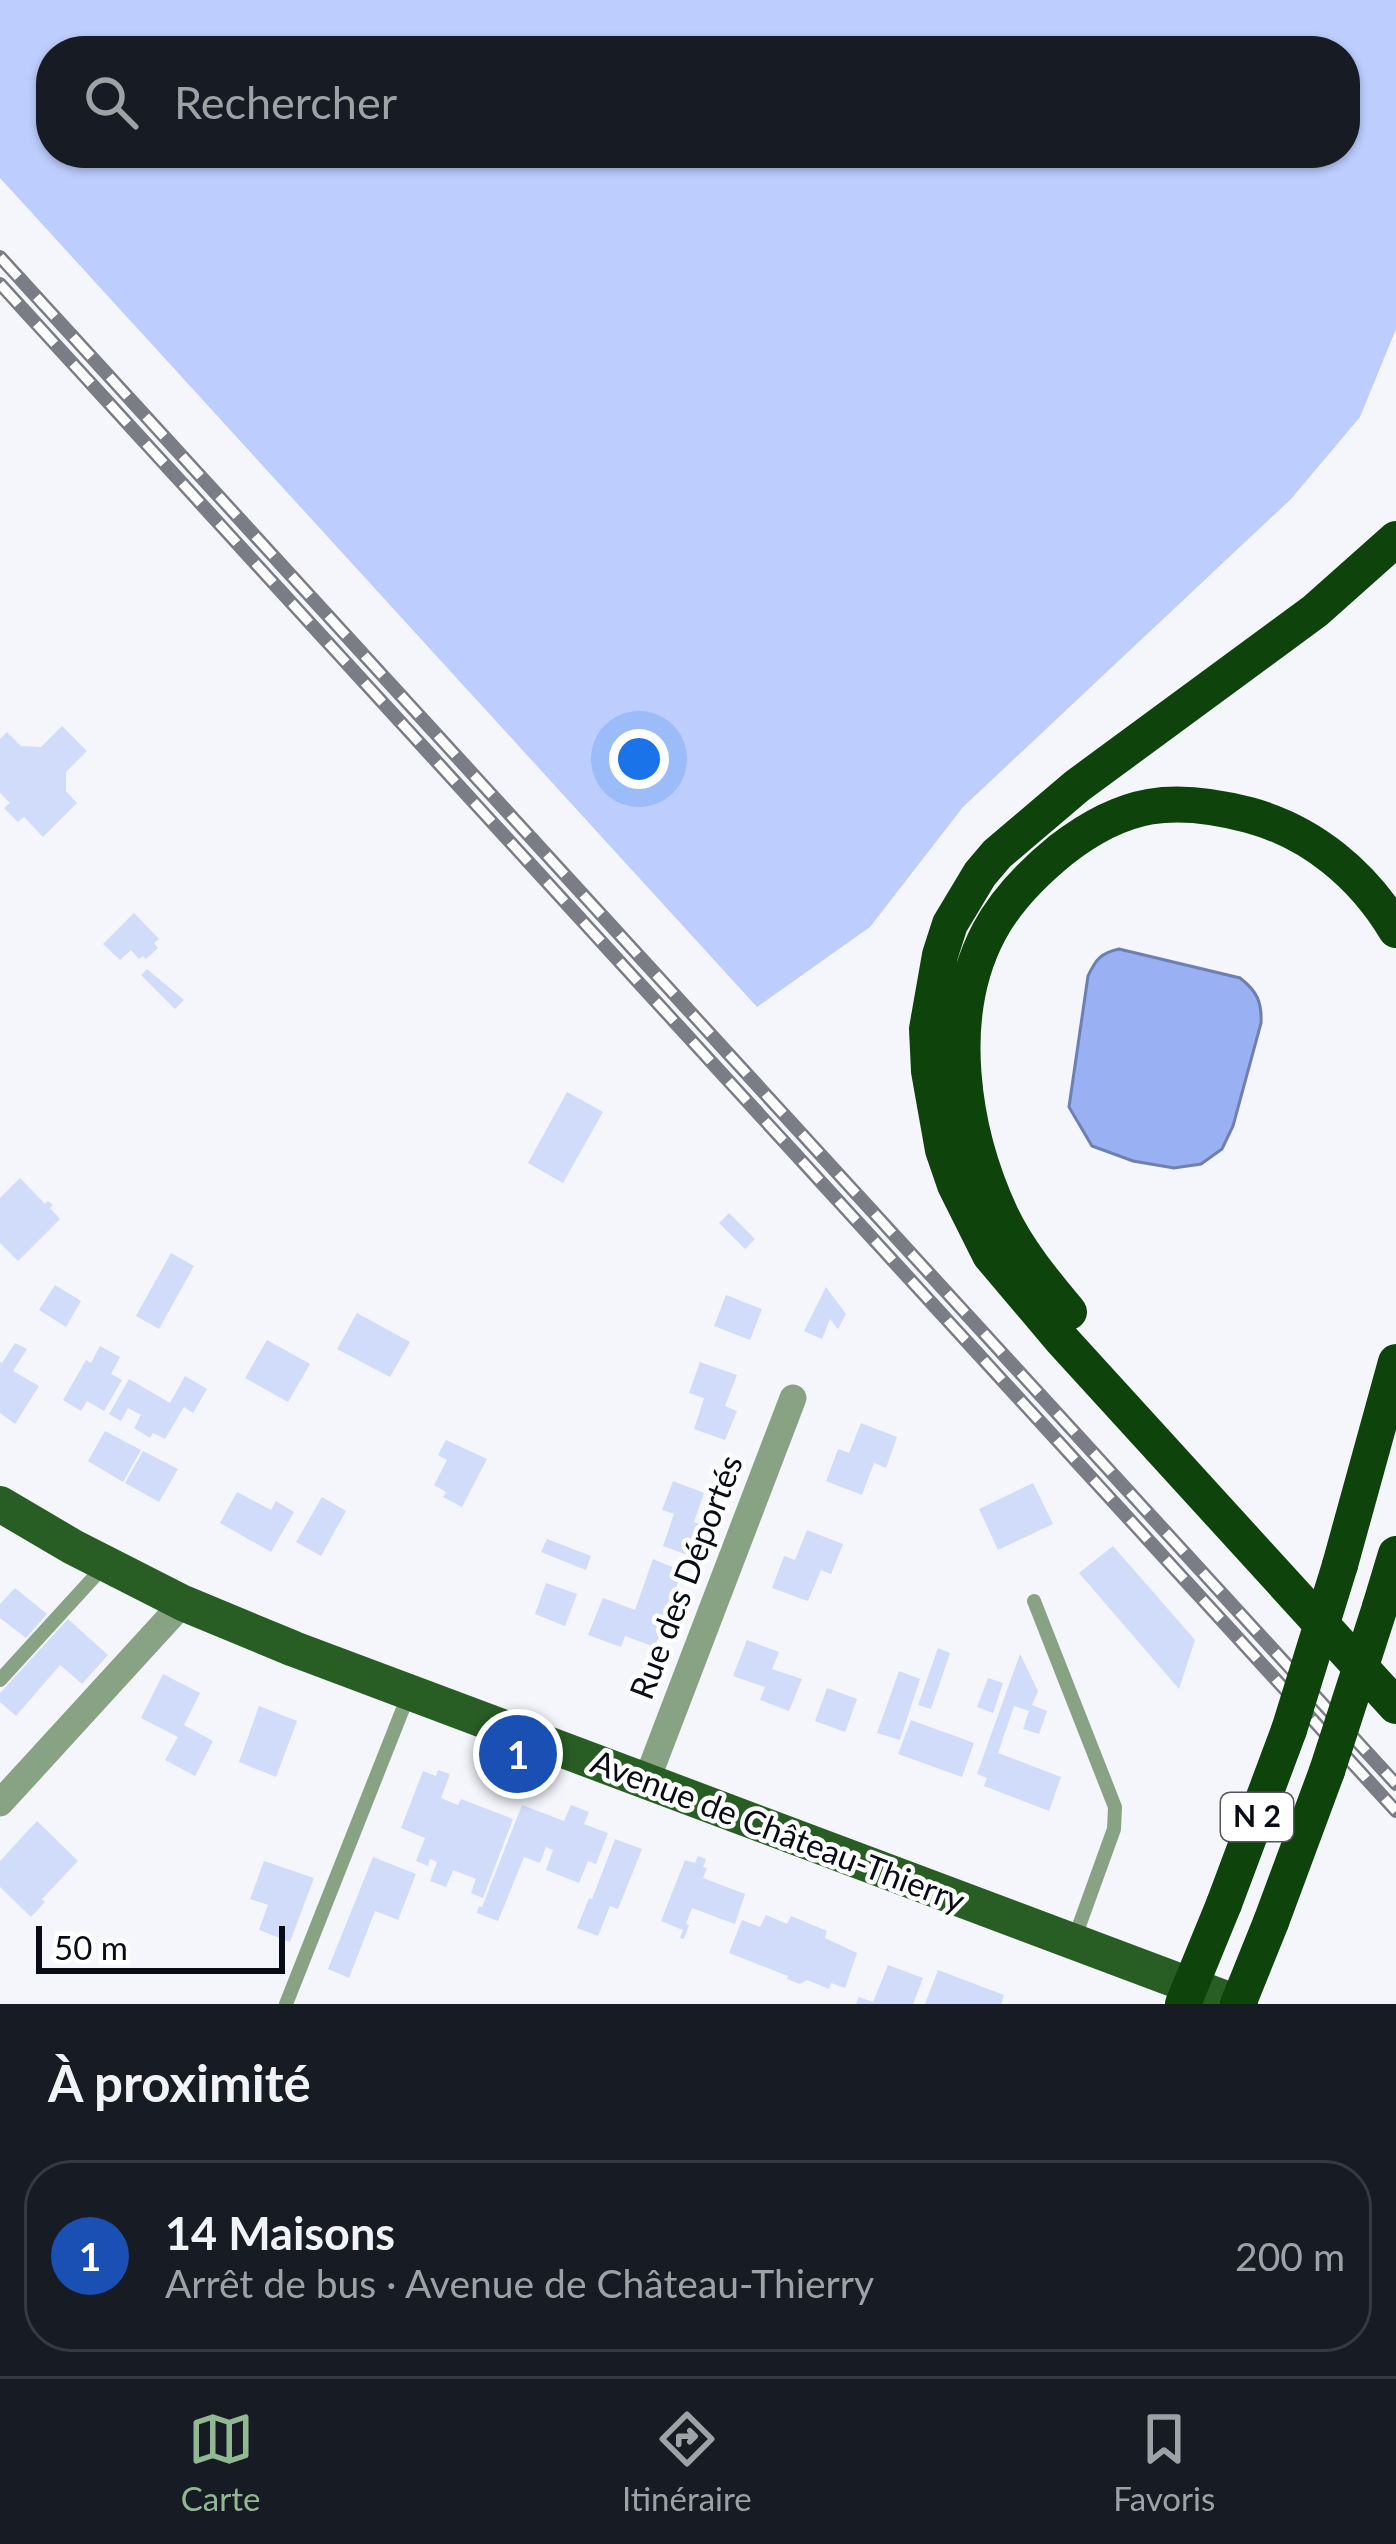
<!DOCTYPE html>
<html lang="fr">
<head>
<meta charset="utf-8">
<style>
	body { margin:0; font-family:Lato,sans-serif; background:#20242c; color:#f1f3f6 }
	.scale { position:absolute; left:36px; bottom:30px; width:249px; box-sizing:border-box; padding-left:12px; border:6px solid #090c16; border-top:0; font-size:33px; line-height:42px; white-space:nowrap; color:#090c16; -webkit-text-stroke:9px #fff; paint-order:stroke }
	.you { position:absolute; left:639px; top:759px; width:42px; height:42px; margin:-30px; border:9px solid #fff; border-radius:50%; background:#1a73e8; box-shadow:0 0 0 18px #1a73e833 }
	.badge { display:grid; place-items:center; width:78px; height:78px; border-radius:50%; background:#92b892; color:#fff; font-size:39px; font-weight:700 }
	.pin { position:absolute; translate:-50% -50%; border:6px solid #fff; box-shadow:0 3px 12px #0006 }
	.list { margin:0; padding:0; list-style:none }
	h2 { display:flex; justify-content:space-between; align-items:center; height:156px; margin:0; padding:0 48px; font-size:51px }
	h2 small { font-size:39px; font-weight:400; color:#9ea1a6 }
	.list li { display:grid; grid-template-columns:78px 1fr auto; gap:36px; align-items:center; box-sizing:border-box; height:192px; margin:0 24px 24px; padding:0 24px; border:3px solid #363941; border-radius:48px }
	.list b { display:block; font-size:45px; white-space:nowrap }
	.list p { margin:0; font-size:39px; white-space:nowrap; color:#9ea1a6 }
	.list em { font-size:39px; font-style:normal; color:#9ea1a6 }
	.icon { flex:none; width:66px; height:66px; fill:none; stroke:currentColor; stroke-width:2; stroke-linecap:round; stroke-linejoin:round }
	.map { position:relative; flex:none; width:1396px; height:2004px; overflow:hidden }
	.search { position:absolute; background:#171b24; box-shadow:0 3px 9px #0004; left:36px; right:36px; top:36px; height:132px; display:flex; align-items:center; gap:30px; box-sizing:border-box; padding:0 42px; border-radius:48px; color:#9ea1a6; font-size:45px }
	.sheet { height:372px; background:#171b24 }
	nav { display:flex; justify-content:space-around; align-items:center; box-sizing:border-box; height:168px; border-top:3px solid #363941; background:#171b24; font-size:33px; color:#9ea1a6 }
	nav a { display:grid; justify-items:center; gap:6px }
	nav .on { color:#92b892 }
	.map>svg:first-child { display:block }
	.green { fill:#bdcefe; fill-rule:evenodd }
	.water { fill:#99b0f3; stroke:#6e7fb1; stroke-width:3 }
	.building { fill:#d1dcfa }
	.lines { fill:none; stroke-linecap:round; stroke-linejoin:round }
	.lane { stroke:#87a383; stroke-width:14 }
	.street { stroke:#87a383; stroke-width:27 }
	.primary { stroke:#285e24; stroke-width:36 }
	.highway { stroke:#0e430b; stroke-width:36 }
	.rail-casing { stroke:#7a7d85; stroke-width:14 }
	.rail { stroke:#fff; stroke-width:9; stroke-dasharray:27; stroke-linecap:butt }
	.highway-bridge { stroke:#0e430b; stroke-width:36 }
	.labels { text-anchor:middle; stroke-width:9; stroke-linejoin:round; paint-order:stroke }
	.shield { fill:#fff; stroke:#53555c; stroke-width:3 }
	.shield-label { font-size:30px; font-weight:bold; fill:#090c16 }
	.street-label { font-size:33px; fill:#090c16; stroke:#fff }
</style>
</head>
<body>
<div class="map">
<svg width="1396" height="2004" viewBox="0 0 1396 2004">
	<rect width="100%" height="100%" fill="#f4f6fc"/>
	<!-- green -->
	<path class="green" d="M0,0H1396V329L1360,417L1291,499L963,807L870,927L757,1007L0,178ZM51,51H1345V153H51Z"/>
	<!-- water -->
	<path class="water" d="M1119,949L1240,978C1257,991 1262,1002 1261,1023L1233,1126L1222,1149L1201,1164L1174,1168L1133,1161L1092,1146L1069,1107L1088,976C1096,959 1101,953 1119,949Z"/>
	<!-- building -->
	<path class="building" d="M62,726L87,751L66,772V791L77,803L43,837L24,817L18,822L4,808L10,803L0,793V739L7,732L21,746L41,747Z
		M134,913L159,939L154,943L158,948L146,959L143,956L139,959L131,950L120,960L103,944Z
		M147,969L184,1000L175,1009L141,975Z
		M567,1092L603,1112L563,1183L528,1163Z
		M20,1178L45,1204L48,1201L53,1205L50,1208L60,1219L18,1261L0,1243V1198Z
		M729,1213L755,1239L745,1249L719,1223Z
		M171,1253L194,1266L159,1329L136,1316Z
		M55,1285L81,1301L66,1327L39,1310Z
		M826,1287L846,1314L838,1329L830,1319L822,1339L804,1331Z
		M726,1295L762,1309L750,1340L714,1326Z
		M357,1313L410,1342L390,1377L337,1349Z
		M267,1340L310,1364L288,1402L245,1378Z
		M15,1343L27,1349L13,1371L39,1386L15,1424L0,1413V1362L2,1363Z
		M100,1346L120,1357L111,1374L122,1380L104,1411L87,1401L81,1411L63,1400L86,1360L91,1363Z
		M700,1362L737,1375L725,1406L737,1411L725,1440L694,1429L704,1398L689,1393Z
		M185,1376L207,1389L193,1413L184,1407L165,1439L153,1433L150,1438L134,1428L141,1415L128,1408L121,1421L109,1414L129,1379L170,1403Z
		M861,1423L897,1437L886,1468L874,1463L862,1495L826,1481L838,1449L849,1453Z
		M105,1431L141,1450L123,1482L88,1461Z
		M446,1440L487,1459L462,1507L443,1497L446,1492L434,1485L447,1460L438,1455Z
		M143,1451L178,1469L159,1502L125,1483Z
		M673,1481L704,1493L694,1522L705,1526L693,1557L663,1546L674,1514L662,1510Z
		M1033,1483L1053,1524L998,1550L979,1509Z
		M237,1492L271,1510L276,1501L294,1512L271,1552L220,1523Z
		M322,1497L346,1511L321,1556L296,1542Z
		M807,1530L843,1544L831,1574L821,1570L808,1601L772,1588L784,1556L795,1560Z
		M547,1539L591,1556L586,1570L541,1552Z
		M1113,1546L1195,1640L1179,1689L1079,1573Z
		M653,1559L682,1571L655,1647L625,1636L621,1647L588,1635L603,1598L635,1610Z
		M546,1583L577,1594L565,1626L535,1614Z
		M15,1588L47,1614L26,1638L0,1618V1604Z
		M68,1619L108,1655L82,1684L60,1665L16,1716L0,1702V1693Z
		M747,1640L779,1652L772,1669L802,1679L789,1711L760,1700L765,1687L733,1676Z
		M938,1648L950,1653L931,1709L918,1705Z
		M1020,1654L1038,1691L1032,1705L1047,1711L1039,1734L1023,1729L1029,1711L1014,1706L998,1753L1061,1777L1049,1811L984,1786L987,1778L977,1774Z
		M899,1671L920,1679L900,1740L877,1733Z
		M163,1674L200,1693L184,1725L213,1741L195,1776L165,1760L178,1737L141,1718Z
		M988,1678L1003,1683L993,1713L977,1707Z
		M827,1688L857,1699L845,1732L815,1721Z
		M259,1706L297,1721L276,1777L239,1762Z
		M911,1720L974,1743L962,1777L898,1754Z
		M438,1770L450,1774L441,1798L458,1805L461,1799L513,1819L483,1898L471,1893L476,1879L453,1870L446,1887L430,1881L437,1862L430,1859L428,1866L416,1861L425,1838L401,1828L423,1771L436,1776Z
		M522,1805L564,1821L571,1805L589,1812L584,1824L608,1833L596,1864L588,1861L579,1883L546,1870L553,1850L546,1847L540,1863L524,1857L498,1921L477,1913L479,1906L482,1907Z
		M37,1821L78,1861L42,1899L45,1902L31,1917L0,1887V1861Z
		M615,1839L642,1849L618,1909L610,1906L598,1936L577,1928L589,1898L592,1899Z
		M698,1856L706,1859L703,1867L707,1868L703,1878L745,1894L735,1924L692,1908L686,1924L689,1925L684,1939L680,1938L683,1930L661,1921L685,1860L695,1863Z
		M373,1857L416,1874L398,1920L375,1911L349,1978L328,1969Z
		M264,1861L314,1878L290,1942L259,1930L268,1905L250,1899Z
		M766,1915L787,1924L791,1916L827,1931L825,1938L857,1953L845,1988L831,1983L829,1989L807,1980L800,1984L787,1979L788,1976L729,1953L742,1920L760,1927Z
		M888,1965L923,1978L913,2004H856L859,1997L873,2002Z
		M938,1970L1004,1995L1001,2004H925Z"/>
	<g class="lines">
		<!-- lane -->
		<path class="lane" d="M1034,1601L1115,1807L1114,1829L1075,1937
			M0,1680L106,1564
			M286,2004L408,1696"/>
		<!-- street -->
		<path class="street" d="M646,1782L793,1398
			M0,1803L183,1603"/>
		<!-- primary -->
		<path class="primary" d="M0,1504L73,1547L183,1603L294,1649L1240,2004"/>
		<!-- highway -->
		<path class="highway" d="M1396,539L1315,611L1077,786L997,854L980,874L950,924L940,955L927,1029L929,1071L943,1150L955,1185L990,1255L1062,1340L1396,1706
			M1069,1312C1044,1282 1018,1251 1001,1215C962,1131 944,1017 989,932C1006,900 1034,872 1061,850C1124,801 1173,795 1249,815C1312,832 1363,875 1396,930
			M1340,1565L1396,1362
			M1380,1607L1396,1554
			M1224,1904L1289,1730
			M1271,1922L1327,1771"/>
		<defs>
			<path id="rail" d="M0,257L1396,1784
				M0,284L1396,1811"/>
		</defs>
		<!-- rail casing -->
		<use href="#rail" class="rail-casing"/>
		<!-- rail -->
		<use href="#rail" class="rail"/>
		<!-- highway-bridge -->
		<path class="highway-bridge" d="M1289,1730L1340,1565
			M1327,1771L1380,1607
			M1183,2004L1224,1904
			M1238,2004L1271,1922"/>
	</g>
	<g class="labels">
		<!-- shield labels -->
		<rect class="shield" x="1221" y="1793" width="72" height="48" rx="9"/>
		<g class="shield-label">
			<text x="1257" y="1827">N 2</text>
		</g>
		<!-- street labels -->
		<g class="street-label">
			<text transform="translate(686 1577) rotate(-69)" y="12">Rue des Déportés</text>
			<text transform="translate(778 1831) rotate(21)" y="12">Avenue de Château-Thierry</text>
		</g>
	</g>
</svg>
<div class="scale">50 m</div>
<div class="you"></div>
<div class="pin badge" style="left:518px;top:1754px;background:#1a4fb4">1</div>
<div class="search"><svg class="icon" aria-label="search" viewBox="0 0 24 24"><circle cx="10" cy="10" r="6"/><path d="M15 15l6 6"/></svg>Rechercher</div>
</div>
<section class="sheet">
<h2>À proximité<small></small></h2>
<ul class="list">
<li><span class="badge" style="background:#1a4fb4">1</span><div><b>14 Maisons</b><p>Arrêt de bus · Avenue de Château-Thierry</p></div><em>200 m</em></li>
</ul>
</section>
<nav>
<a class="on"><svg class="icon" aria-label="map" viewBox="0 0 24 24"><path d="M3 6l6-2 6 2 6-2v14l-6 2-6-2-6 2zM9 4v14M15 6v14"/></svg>Carte</a>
<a><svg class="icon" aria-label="directions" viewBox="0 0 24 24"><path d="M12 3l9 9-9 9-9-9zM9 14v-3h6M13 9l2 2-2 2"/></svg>Itinéraire</a>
<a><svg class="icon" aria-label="saved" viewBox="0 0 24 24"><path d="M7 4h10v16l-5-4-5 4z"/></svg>Favoris</a>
</nav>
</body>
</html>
